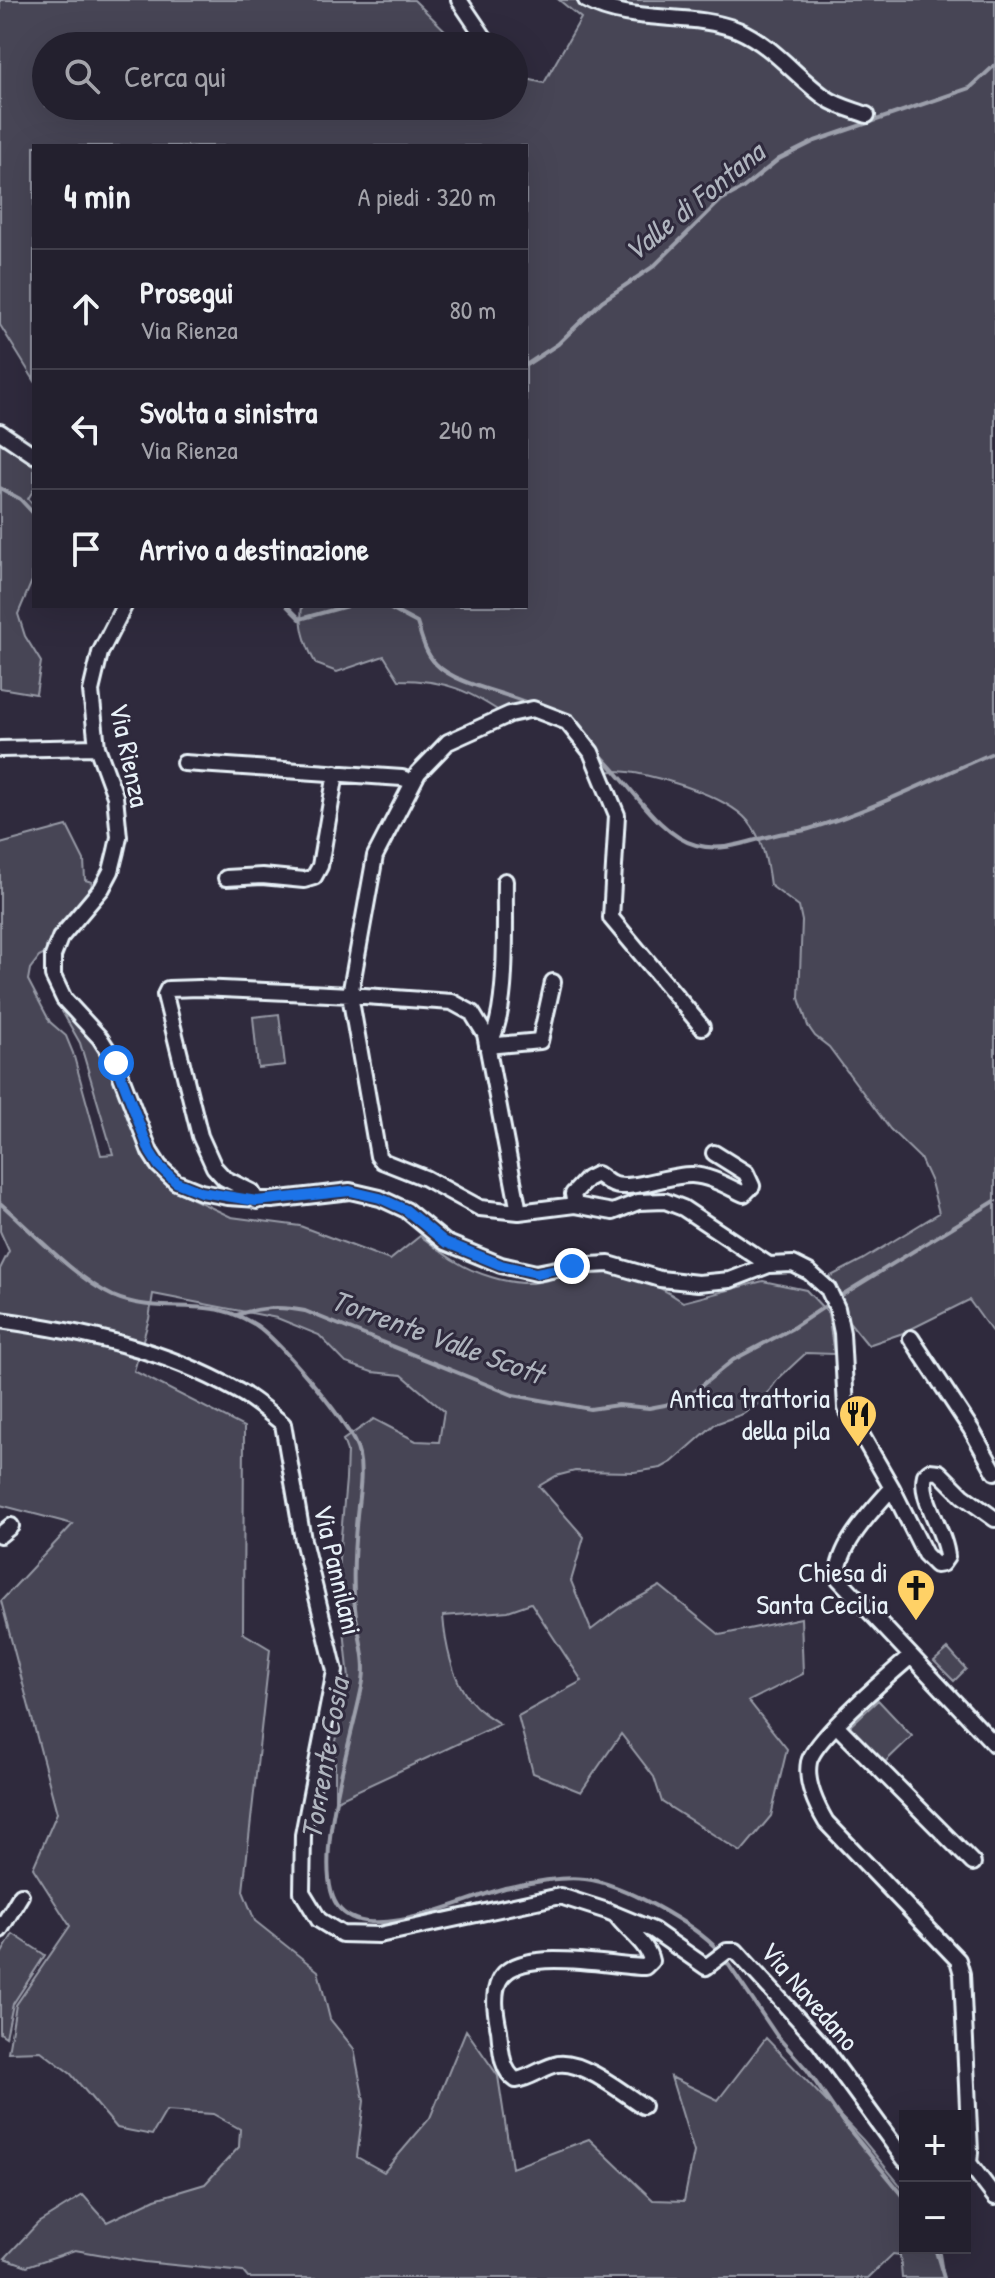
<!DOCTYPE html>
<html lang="it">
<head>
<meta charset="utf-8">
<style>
	body { margin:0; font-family:"Patrick Hand",sans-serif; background:#2f2d3a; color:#f1f3f6 }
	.controls { position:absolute; right:24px; bottom:24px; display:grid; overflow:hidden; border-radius:0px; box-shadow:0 8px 32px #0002 }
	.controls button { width:72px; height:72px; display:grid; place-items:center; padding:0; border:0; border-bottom:2px solid #403e4a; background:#23202e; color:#f1f3f6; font:40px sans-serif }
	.stop { position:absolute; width:24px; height:24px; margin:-18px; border:6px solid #1a73e8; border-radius:50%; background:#fff }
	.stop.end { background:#1a73e8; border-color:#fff; box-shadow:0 2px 8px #0008 }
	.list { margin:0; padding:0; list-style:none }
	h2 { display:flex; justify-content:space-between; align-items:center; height:104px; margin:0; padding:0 32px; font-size:34px }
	h2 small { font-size:26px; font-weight:400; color:#a3a3aa }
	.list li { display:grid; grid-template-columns:52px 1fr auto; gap:24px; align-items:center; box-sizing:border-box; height:120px; padding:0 32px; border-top:2px solid #403e4a }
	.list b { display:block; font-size:30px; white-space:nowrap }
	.list p { margin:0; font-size:26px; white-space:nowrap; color:#a3a3aa }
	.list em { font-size:26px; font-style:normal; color:#a3a3aa }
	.icon { flex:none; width:44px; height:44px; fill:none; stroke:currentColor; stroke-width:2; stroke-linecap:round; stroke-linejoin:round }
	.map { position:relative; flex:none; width:995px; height:2278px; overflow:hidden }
	.search { position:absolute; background:#23202e; box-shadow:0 8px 32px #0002; left:32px; top:32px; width:496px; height:88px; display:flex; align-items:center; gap:20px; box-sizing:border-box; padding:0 28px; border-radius:44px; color:#a3a3aa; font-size:30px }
	.panel { position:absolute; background:#23202e; box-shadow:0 8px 32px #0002; left:32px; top:144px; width:496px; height:464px; border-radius:0px }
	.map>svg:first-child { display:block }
	.green { fill:#464455; stroke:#979aa6; stroke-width:2 }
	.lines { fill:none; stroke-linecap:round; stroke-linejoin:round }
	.stream { stroke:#9c9fab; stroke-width:4 }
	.minor-casing { stroke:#e8f1f8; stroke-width:20 }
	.minor { stroke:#2f2a3d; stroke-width:14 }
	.route { stroke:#1a73e8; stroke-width:10 }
	.labels { text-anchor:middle; stroke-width:6; stroke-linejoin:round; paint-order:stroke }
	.street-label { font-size:28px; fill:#e8f1f8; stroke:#2f2a3d }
	.poi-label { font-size:28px; fill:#e8f1f8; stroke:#2f2a3d; text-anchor:end }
	.water-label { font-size:30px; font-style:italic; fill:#afb4be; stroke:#2f2a3d }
</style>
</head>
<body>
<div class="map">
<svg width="995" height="2278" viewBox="0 0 995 2278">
	<rect width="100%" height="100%" fill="#2f2a3d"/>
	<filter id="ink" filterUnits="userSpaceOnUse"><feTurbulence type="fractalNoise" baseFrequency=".0125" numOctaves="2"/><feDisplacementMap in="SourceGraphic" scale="16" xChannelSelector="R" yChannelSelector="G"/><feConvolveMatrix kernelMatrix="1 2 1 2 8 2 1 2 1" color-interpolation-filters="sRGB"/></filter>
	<g filter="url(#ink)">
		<!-- green -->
		<path class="green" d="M0,0H414L461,46H46V106H514V76L544,83L581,18L559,0H995V1336L969,1300L903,1333L868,1345L842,1313L829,1277L862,1260L939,1213L931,1182L920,1158L890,1129L829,1047L815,1036L808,1026L799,998L802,921L799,907L770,885C767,862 763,839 748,821C726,795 647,771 614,771C607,771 602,774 596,776L565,724L528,712L508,717C468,690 447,680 399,680L384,656L337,672L316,664C306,646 299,626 302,606H526V146H34V380L0,325Z
			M0,441L34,466V489L28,499L34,506L32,581L18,614L25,636L41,662L36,694L0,688Z
			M67,826L84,860L85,880L92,882L91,888L60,923L46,947L47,953L39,957L30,969L28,980L50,1022L66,1036L73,1053L101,1155L113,1154L80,1043L55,999L94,1043L122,1095L149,1168L174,1190L231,1217L300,1226L390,1260L420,1236C432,1244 443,1254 455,1261C475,1274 508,1284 532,1283C548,1282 568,1273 586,1271C621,1268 655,1283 683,1302L763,1281L806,1290L828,1313L834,1354L806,1353L778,1379L761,1402L743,1414L715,1424L672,1462L661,1468L634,1472L575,1471L556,1476L539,1486L584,1537L571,1581L591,1630L621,1607L660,1586L720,1635L801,1618L803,1674L749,1701L787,1749L771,1816L741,1852L662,1802L654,1777L621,1734L581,1792L533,1773L518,1716L582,1681L531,1603L508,1611L443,1616C445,1642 452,1680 470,1700C478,1710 489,1717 500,1724L335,1801V1746L349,1679L338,1570L346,1479L347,1451L343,1440L374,1419L416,1441L439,1442L444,1411L402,1375L372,1372L346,1363L319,1335L277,1318L153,1294L149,1319L134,1371L244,1427L243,1633L270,1649L243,1891L255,1921L318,1971L330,2019L354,2049L364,2101L357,2157L384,2172L430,2118L466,2030L498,2076L512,2168L589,2139L653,2200L684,2201L694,2152L671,2077L718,2100L766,2038L863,2140L905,2191V2248H939L944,2278H902L900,2255L893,2254L868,2278H248L243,2272L144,2262L75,2250L27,2266L5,2258L38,2223L83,2195L107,2222L155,2199L205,2184L239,2147L240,2129L213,2114L166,2111L152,2135L117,2128L71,2074L41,2051L8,2052L16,2005L70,1926L33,1868L57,1813L1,1601L73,1524L0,1505V1269L9,1251L0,1231V844Z
			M279,1014L285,1065L258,1068L253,1017Z
			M948,1649L966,1669L954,1681L934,1661Z
			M878,1700L912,1736L883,1764L848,1728Z
			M13,1934L45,1955L13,2004L6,2037L0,2033V1956Z"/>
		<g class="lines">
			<!-- stream -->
			<path class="stream" d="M526,365L558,344L602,301L654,266L721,200L743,188L779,159L815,141L970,88L995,65
				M0,488L20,499L34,514
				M287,606L300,619L347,606
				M385,606L417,623C422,638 425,653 436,664C455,684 503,692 530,704
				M595,750C626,777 657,835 696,845C725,853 751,840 779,834C789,832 799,832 809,829C873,810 934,778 995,752
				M0,1203C33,1232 75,1278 113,1296C142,1309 175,1305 206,1308C223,1309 241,1316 256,1325C277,1339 330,1402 344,1425C350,1433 357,1445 359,1455C363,1474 359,1495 357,1515C354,1546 352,1577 355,1608C357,1632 367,1657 363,1681C356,1727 306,1872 340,1909C372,1945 467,1898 505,1888C529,1883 561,1876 585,1879C622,1883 694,1924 719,1951
				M837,1298L995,1201
				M237,1315C261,1307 279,1306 305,1311L513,1395L590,1409L618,1405L649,1408L665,1405L689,1396L733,1360L791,1329L830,1303
				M724,1958L777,2036L808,2071L843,2122L905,2198
				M935,2248L944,2278"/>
			<defs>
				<path id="minor" d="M459,0L490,46
					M586,0C632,25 690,11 738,30C773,45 796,77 826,98C837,106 854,110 867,115
					M0,432L34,455
					M124,606L100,653L91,691L97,747L115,796L119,837L116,851L111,871L102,888L60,938L53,956V976L64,999L100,1038L116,1063L150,1152L159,1166L176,1182L201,1192L228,1197L272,1200L350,1191L380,1198L406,1210L445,1242L501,1265L536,1273L572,1266L609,1264L660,1279L698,1283L730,1280L769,1265L793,1264L809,1272L828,1289L837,1308L842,1333L846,1408L892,1488L925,1554L936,1565L942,1564L947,1557C945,1530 919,1499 925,1475L929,1471L939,1472L963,1496L995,1519
					M0,749L97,747
					M184,763L402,778L413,782
					M226,878L262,876L304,880L314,877L320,866L336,773
					M487,1046C510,1019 504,919 505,881
					M487,1046L540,1041L553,982
					M714,1153L746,1173L752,1186L744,1194C728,1187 711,1176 692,1175C669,1174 630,1192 612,1184C607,1182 602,1177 597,1174L587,1179L573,1194L575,1205L613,1212L638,1202L665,1201L683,1208L769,1265
					M257,1201L252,1192L224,1178L214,1167L200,1136L165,995L168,989L200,988L350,995L452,1002L472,1013L485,1034L519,1212L575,1205
					M519,1212L480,1208L425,1178L382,1161L378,1156L350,995L375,856L418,773L448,742L510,714L533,709L567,722L591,752L617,815L611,918L702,1027
					M0,1320C84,1332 163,1349 238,1391C254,1399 269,1413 283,1424L303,1540L335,1671L303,1835L302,1892L319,1920L342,1934L379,1935L560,1896L607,1911L653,1930L706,1967L727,1951H736L819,2042L905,2160
					M911,1338L971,1429L995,1472
					M892,1488C872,1511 837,1546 838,1578L995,1745
					M0,1535L11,1526
					M910,1657C889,1675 814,1739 809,1762C805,1782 816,1805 826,1822L958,1960L962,1974L970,2152L969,2163L965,2171
					M837,1726L973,1863
					M616,1915C626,1930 648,1943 651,1961L645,1967C612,1967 517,1944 499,1981C492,1996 496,2015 499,2030C501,2046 500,2070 516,2080C531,2078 543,2067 558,2064C582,2060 623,2093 643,2106
					M0,1930L21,1895
					M969,2163L995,2197"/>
			</defs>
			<!-- minor casing -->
			<use href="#minor" class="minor-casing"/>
			<!-- minor -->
			<use href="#minor" class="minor"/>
		</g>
	</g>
	<g class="lines" filter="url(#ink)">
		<!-- route -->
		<path class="route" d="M116,1063L150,1152L159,1166L176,1182L201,1192L257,1201L350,1191L380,1198L406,1210L445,1242L501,1265L536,1273L572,1266"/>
	</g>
	<!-- icons -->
	<defs>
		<symbol id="restaurant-pin" viewBox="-11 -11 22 30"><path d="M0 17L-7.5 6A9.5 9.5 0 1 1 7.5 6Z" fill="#ffd166" stroke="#2f2a3d"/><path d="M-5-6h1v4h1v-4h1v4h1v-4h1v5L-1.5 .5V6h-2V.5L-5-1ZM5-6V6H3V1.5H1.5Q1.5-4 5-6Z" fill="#111"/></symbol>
		<symbol id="church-pin" viewBox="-11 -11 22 30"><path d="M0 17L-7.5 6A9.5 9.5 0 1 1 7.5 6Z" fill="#ffd166" stroke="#2f2a3d"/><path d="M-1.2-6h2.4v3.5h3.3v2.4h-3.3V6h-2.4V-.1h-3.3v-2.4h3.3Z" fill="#111"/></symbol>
	</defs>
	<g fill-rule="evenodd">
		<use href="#restaurant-pin" x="836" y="1392" width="44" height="60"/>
		<use href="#church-pin" x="894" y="1566" width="44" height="60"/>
	</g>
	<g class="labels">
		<!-- street labels -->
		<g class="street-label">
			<text transform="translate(130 755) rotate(78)" y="10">Via Rienza</text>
			<text transform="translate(338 1570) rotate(77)" y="10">Via Pannilani</text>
			<text transform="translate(810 1996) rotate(49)" y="10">Via Navedano</text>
		</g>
		<!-- poi labels -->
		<g class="poi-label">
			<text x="830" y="1408">Antica trattoria<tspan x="830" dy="32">della pila</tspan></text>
			<text x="888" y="1582">Chiesa di<tspan x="888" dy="32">Santa Cecilia</tspan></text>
		</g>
		<!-- water labels -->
		<g class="water-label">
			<text transform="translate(694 202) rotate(-39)" y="10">Valle di Fontana</text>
			<text transform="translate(437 1337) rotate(20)" y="10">Torrente Valle Scott</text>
			<text transform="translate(325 1759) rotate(-80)" y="10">Torrente Cosia</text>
		</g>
	</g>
</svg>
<div class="controls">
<button>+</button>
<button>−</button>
</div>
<div class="stop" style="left:116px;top:1063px"></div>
<div class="stop end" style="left:572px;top:1266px"></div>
<div class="search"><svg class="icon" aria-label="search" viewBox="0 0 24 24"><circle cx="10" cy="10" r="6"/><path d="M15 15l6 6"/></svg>Cerca qui</div>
<section class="panel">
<h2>4 min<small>A piedi · 320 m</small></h2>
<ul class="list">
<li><svg class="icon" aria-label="ahead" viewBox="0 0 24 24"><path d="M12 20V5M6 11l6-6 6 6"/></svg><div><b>Prosegui</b><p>Via Rienza</p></div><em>80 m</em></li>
<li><svg class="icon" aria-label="left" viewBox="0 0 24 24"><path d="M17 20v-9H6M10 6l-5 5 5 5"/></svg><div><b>Svolta a sinistra</b><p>Via Rienza</p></div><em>240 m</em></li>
<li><svg class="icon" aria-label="arrive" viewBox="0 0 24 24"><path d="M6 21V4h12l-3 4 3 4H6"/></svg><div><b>Arrivo a destinazione</b></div></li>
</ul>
</section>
</div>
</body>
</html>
